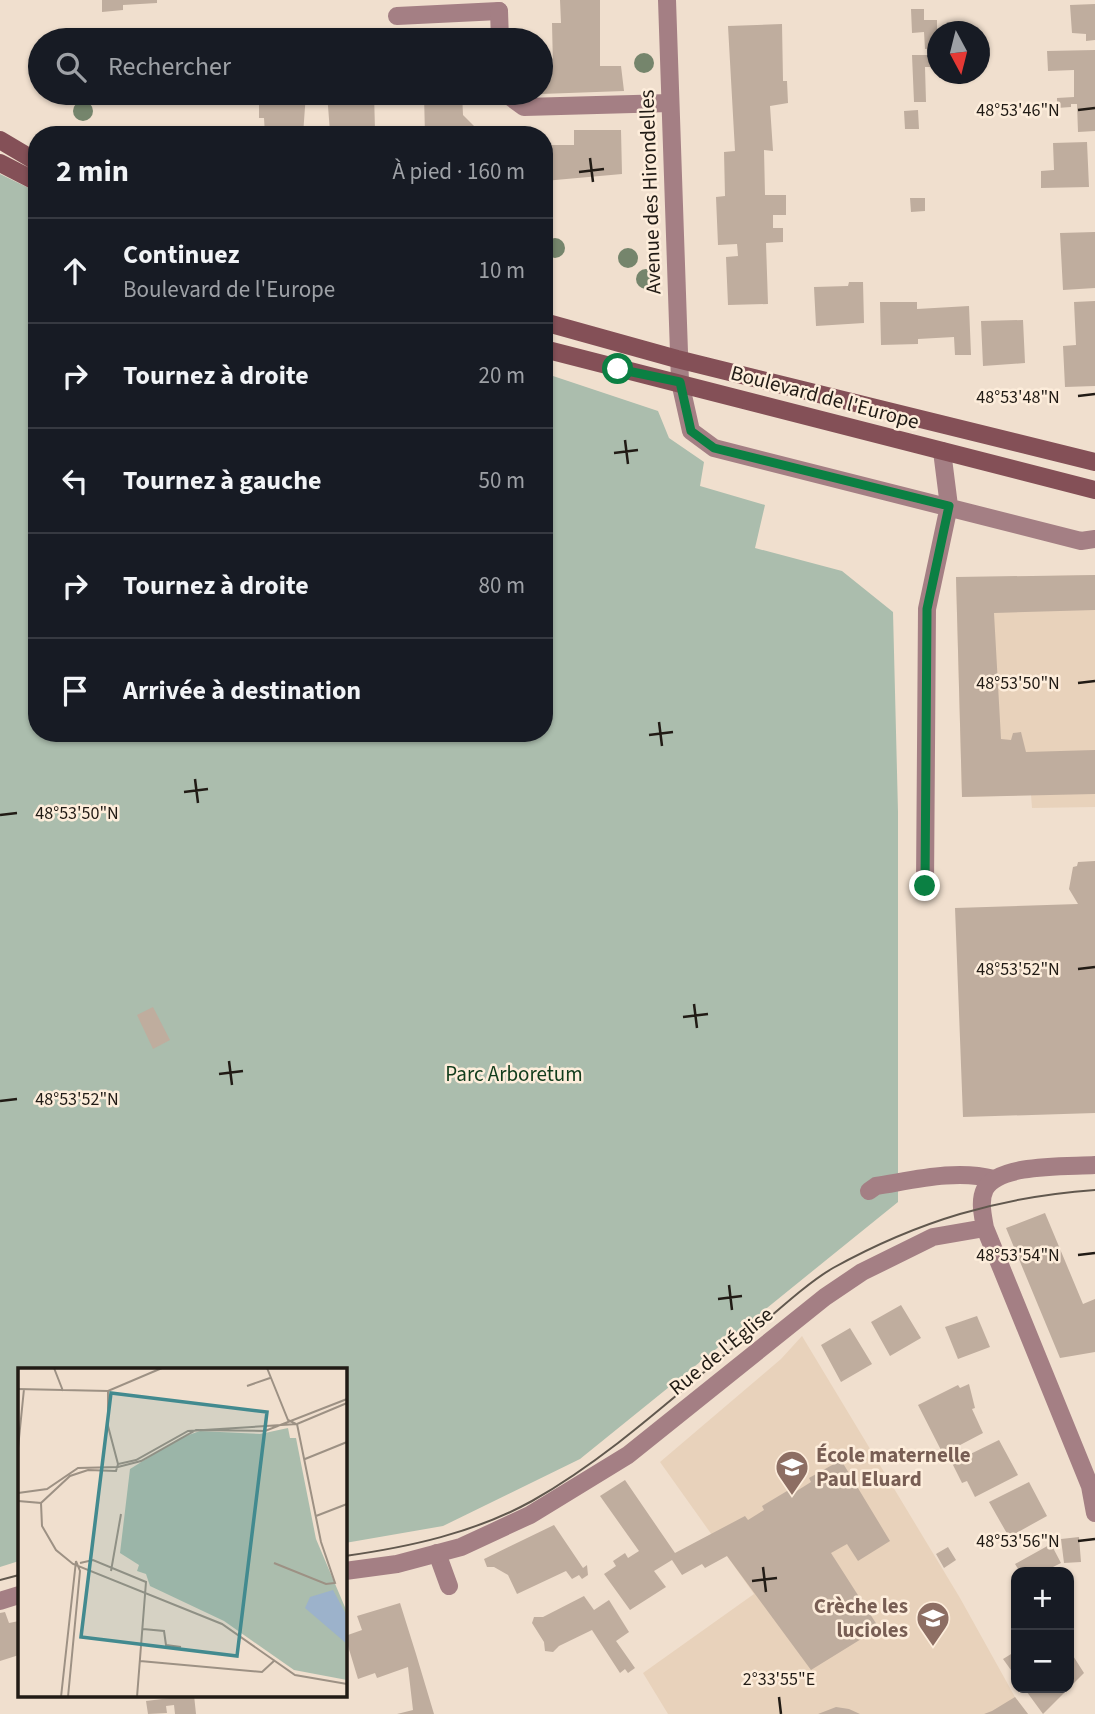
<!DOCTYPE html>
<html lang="fr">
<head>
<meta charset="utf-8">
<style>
	body { margin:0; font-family:"Source Sans 3",sans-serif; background:#20242c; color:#f1f3f6 }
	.controls { position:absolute; right:21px; bottom:21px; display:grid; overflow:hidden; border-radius:14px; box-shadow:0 2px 5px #0004 }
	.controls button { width:63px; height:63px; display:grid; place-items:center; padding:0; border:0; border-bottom:2px solid #363941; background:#171b24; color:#f1f3f6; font:35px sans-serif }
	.compass { position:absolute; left:927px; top:21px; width:63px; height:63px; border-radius:50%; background:#171b24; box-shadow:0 2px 5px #0004; rotate:173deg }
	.stop { position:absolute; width:21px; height:21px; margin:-16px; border:5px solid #0b8043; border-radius:50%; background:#fff }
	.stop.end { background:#0b8043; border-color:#fff; box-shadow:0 2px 7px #0008 }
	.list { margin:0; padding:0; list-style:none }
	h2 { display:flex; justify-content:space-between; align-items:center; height:91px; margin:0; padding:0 28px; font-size:30px }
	h2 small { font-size:23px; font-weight:400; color:#9ea1a6 }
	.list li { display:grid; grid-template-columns:46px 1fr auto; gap:21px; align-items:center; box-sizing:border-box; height:105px; padding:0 28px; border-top:2px solid #363941 }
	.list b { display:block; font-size:26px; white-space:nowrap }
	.list p { margin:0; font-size:23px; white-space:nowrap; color:#9ea1a6 }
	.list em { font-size:23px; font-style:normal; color:#9ea1a6 }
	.icon { flex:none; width:38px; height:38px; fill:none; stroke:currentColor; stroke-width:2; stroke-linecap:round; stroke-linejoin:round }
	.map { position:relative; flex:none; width:1095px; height:1714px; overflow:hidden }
	.search { position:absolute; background:#171b24; box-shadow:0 2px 5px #0004; left:28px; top:28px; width:525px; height:77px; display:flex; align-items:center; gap:18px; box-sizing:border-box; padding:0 24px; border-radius:38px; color:#9ea1a6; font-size:26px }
	.panel { position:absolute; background:#171b24; box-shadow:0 2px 5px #0004; left:28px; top:126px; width:525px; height:616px; border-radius:28px }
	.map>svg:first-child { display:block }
	.built { fill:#e8d2bb }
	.green { fill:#abbdad }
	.building { fill:#bfad9e }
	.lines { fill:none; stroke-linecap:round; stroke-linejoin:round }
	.service { stroke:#a47f84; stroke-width:18 }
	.minor { stroke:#a47f84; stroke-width:18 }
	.secondary { stroke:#845057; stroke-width:18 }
	.tram { stroke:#61584e; stroke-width:2 }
	.tree { fill:#75856c }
	.route { stroke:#0b8043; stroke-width:9 }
	.ticks { fill:none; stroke:#211b15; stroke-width:2.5 }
	.labels { text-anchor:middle; stroke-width:5; stroke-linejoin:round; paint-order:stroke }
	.street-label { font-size:21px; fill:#211b15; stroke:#fdeddb }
	.park-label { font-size:21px; fill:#113c1c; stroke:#fdeddb }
	.education-label { font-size:21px; font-weight:bold; fill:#785e54; stroke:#fdeddb; text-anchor:start }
	.inset-road { fill:none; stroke:#9d9184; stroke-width:2 }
	.view { fill:#428a8f; fill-opacity:0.15; stroke:#428a8f; stroke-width:3.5 }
	.inset-edge { fill:none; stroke:#211b15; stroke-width:3.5 }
	.ticks-label { font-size:18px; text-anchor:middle; fill:#211b15; stroke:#fdeddb; stroke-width:5; stroke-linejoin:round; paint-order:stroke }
</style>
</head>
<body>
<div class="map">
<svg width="1095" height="1714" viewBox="0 0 1095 1714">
	<rect width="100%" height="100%" fill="#f0dfce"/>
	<!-- built -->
	<path class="built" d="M1095,575V807L1032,808L1031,795L962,797L956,578Z
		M802,1336L960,1598L1015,1697L1028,1714H668L643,1673L754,1594L660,1462L781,1359Z"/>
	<!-- green -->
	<path class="green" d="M0,174L37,192V733H544V373L658,411L669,438L704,462L700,486L765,505L755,548L842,571L893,612L898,812V1202L580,1459L443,1526L345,1543V1369H19V1561L0,1567Z"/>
	<!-- building -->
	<path class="building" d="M102,0H157V3L123,5V10L102,12Z
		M560,0H600V66H621L624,91L541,94V68H553L552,23H561Z
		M1095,4V40L1086,41V34L1072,33L1070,5Z
		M911,9H924V20H937V48L925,49L924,32L912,33Z
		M782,24L783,81H787L788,103L770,106L773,151L764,150L765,195H786V215H773V228H783V242L766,243L768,304L728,305L726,257L738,256L737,244L718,245L716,197L725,196L724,152L735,151L728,26Z
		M1095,50V131L1078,132L1077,104H1071V107L1057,108V98L1074,97V70L1048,71L1047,51Z
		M912,55H933L934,67H925L926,102H914Z
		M183,93H231L232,101L183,102Z
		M259,93H306L303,135H265L264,118H259Z
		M327,93H374L375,130L330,132Z
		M432,93H462L463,115L480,132H501V135H425L424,95Z
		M918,110L919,129H905L904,111Z
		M574,130H621L622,174L544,181V145H574Z
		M1087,142L1089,187L1041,188V171L1054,170L1053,143Z
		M910,198H925V211L911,212Z
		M1095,232V288L1063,290L1060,233Z
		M849,282H863L864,323L816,326L814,287L848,286Z
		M1095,301V386L1065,387L1063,346L1076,345L1074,302Z
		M880,302H917V309L969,306L971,355H955L954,337L918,339V344L881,345Z
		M1023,320L1025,363L983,366L981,321Z
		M1095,575V610L994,613L1001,739L1011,740L1013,733L1021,732L1026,752L1095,750V794L962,797L956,577Z
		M1095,861V1113L963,1117L955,908L1078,904L1069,889L1073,867L1077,866L1078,862Z
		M153,1007L170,1040L153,1049L137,1015Z
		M1045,1213L1083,1304L1095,1299V1352L1060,1358L1006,1228Z
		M901,1305L921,1338L890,1356L871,1322Z
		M977,1316L990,1347L958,1359L945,1327Z
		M850,1328L872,1364L841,1382L821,1345Z
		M969,1384L975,1408L972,1409L983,1433L943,1454L918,1405L958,1385L960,1388Z
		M999,1440L1018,1475L975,1497L967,1481L962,1483L952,1463Z
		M841,1460L890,1541L858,1561L847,1544L831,1553L879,1628L811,1670L727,1556L705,1568L702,1564L682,1575L672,1560L654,1571L666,1587L630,1610L604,1574L616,1566L613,1561L625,1553L628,1558L639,1551L600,1496L625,1480L675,1553L745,1516L748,1520L764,1510L762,1506L792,1488L795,1492L811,1482L809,1478Z
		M1029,1482L1047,1516L1009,1537L989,1502Z
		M554,1525L583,1568L587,1565L588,1575L582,1579L579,1575L572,1579L566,1571L517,1594L508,1575L494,1567H487L484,1559Z
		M1079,1537L1081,1562L1064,1563L1061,1539Z
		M1051,1544L1061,1563L1053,1567L1056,1572H1020L1015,1564Z
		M948,1547L956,1560L944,1568L936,1554Z
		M584,1596L594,1610L609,1600L629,1632L616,1641L635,1668L628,1673L625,1669L620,1673L592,1630L559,1646L553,1652L545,1651L544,1642L532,1623L534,1617H543Z
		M400,1603L416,1654L434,1714H397L413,1710L408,1667L377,1678L375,1673L358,1679L345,1636L362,1630L357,1616Z
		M5,1612L9,1623L19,1621V1655L0,1661V1613Z
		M1016,1651V1677L1003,1659Z
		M1070,1651L1084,1673L1043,1714L1024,1688H1069Z
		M194,1695L196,1714H175L174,1705L166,1706L167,1713L148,1714L146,1701Z
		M1015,1697L1028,1714H984L992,1711Z
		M836,1707L849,1709L860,1714H818Z"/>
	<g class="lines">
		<!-- service -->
		<path class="service" d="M397,16L499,11
			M680,382L691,431L714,448L1081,541L1095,539
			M925,886L927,609L949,506L942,451
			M869,1191L876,1186C914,1180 956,1169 994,1179
			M437,1553L449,1586"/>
		<!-- minor -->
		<path class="minor" d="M667,0L680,382
			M499,11L500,40
			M505,93L524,107L670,103
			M1095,1165C1068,1167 999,1163 985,1189C979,1201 983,1216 985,1228L1090,1486L1095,1513
			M345,1571L397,1564L461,1547L530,1515L628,1455L825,1297L862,1272L933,1237L985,1228
			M0,1601L19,1595"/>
		<!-- secondary -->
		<path class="secondary" d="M0,140L37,162
			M0,163L37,182
			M544,322L677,359L1095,462
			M544,349L1095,490"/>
		<!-- tram -->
		<path class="tram" d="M345,1556C409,1547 474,1533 532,1501C606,1459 669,1401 734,1347C764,1324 802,1286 833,1268C918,1221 999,1197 1095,1190
			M0,1580L19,1575"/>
	</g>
	<!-- trees -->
	<g class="tree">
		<circle cx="644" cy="63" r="10"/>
		<circle cx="83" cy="111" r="10"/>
		<circle cx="555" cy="248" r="10"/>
		<circle cx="628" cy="258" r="10"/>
		<circle cx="646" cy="279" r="10"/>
	</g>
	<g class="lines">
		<!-- route -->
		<path class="route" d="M618,369L680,382L691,431L714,448L949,506L927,609L925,886"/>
	</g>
	<!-- ticks -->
	<path class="ticks" d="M1078,110L1095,108M590,158L593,182M579,172L604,169M1078,396L1095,394M625,440L628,464M614,453L638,450M1078,683L1095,681M659,722L662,746M649,735L673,732M195,779L198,803M184,792L208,789M0,815L17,813M1078,969L1095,967M694,1004L697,1028M683,1017L708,1014M229,1061L232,1085M219,1074L243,1071M0,1101L17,1099M1078,1255L1095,1253M729,1285L732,1310M718,1299L742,1296M1078,1541L1095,1539M763,1567L766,1592M752,1581L777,1578M779,1697L781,1714"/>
	<!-- icons -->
	<defs>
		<symbol id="school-pin" viewBox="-11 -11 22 30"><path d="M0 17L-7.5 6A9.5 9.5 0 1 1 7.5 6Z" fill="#8d6e63" stroke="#fdeddb"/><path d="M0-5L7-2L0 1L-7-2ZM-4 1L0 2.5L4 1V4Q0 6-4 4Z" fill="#fff"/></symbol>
	</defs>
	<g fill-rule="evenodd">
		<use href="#school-pin" x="773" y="1448" width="38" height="52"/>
		<use href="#school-pin" x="914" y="1599" width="38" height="52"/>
	</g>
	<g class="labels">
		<!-- street labels -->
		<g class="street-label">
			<text transform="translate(650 192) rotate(-92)" y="7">Avenue des Hirondelles</text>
			<text transform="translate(825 397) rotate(15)" y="7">Boulevard de l'Europe</text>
			<text transform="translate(721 1351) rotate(-39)" y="7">Rue de l'Église</text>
		</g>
		<!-- park labels -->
		<g class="park-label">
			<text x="514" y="1081">Parc Arboretum</text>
		</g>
		<!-- education labels -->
		<g class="education-label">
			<text x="816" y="1462">École maternelle<tspan x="816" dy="24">Paul Eluard</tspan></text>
			<text x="908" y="1613" text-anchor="end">Crèche les<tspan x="908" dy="24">lucioles</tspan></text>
		</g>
	</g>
	<!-- overview -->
	<g transform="translate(18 1368)">
		<rect width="329" height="329" fill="#f0dfce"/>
		<path d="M270,60L272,70H278L298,171L329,244V312L276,302L206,253L132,218L128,206L119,203L121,197L102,185L112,101L162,70L182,63L242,66Z" fill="#abbdad"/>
		<path d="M315,222L329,248V276L287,240L292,229Z" fill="#9cb2cb"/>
		<path class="inset-road" d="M36,0L45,23M249,0L270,52L278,56M229,18L252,10M0,21L90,23L144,0M90,23V58L100,96M0,80L6,21M287,91L329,74M0,125L29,121L60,100L100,99L123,93L178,62L247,63L329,31M0,133L23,135L24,158L38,182L55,196L204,256L277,307L329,316M23,135L52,108L70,102L98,103L100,96L118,92L170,63L279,56L329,35M298,148L329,136M62,195L75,192L128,214L119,329M256,195L308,216L317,215L303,174L279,56M93,203L103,146M125,261L146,263L148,277L163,279M122,293L244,304L257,292M43,329L58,193L62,203L50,329"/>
		<path class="view" d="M93,25L249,44L219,288L63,269Z"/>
		<rect width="329" height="329" class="inset-edge"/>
	</g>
	<g class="ticks-label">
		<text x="1018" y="116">48°53'46"N</text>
		<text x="1018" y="403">48°53'48"N</text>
		<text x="1018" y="689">48°53'50"N</text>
		<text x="77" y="819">48°53'50"N</text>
		<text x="1018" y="975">48°53'52"N</text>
		<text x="77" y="1105">48°53'52"N</text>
		<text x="1018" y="1261">48°53'54"N</text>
		<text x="1018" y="1547">48°53'56"N</text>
		<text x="779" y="1685">2°33'55"E</text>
	</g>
</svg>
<div class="controls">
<button>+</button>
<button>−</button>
</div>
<svg class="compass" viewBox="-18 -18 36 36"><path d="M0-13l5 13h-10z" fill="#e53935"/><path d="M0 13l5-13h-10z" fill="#9ea1a6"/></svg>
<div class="stop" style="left:618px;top:369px"></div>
<div class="stop end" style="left:925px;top:886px"></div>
<div class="search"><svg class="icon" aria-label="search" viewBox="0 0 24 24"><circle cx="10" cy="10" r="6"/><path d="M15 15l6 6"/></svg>Rechercher</div>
<section class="panel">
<h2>2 min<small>À pied · 160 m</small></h2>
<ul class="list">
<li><svg class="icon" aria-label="ahead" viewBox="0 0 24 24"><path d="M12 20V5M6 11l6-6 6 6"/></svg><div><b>Continuez</b><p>Boulevard de l'Europe</p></div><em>10 m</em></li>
<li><svg class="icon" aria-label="right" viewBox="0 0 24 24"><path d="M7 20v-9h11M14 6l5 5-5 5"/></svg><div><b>Tournez à droite</b></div><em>20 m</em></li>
<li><svg class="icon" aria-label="left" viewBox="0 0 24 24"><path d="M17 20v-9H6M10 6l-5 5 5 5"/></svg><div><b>Tournez à gauche</b></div><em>50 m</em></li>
<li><svg class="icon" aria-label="right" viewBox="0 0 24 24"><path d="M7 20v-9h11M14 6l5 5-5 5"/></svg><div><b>Tournez à droite</b></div><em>80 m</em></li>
<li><svg class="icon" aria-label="arrive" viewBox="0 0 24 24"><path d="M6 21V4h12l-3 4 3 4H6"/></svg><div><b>Arrivée à destination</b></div></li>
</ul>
</section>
</div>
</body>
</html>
